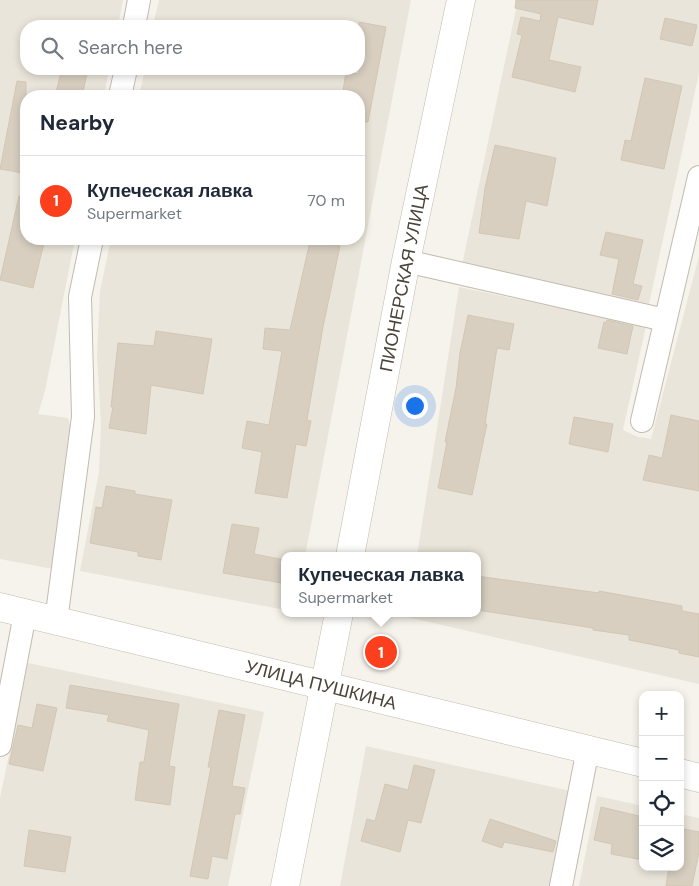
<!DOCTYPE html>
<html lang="en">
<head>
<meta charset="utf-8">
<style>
	body { margin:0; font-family:"DM Sans",sans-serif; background:#f2f2f3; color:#1f2937 }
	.controls { position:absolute; right:15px; bottom:15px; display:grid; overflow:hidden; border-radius:10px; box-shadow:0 2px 8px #0003 }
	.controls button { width:45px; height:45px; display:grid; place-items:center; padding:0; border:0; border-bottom:1px solid #e0e1e3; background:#fff; color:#1f2937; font:25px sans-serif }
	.you { position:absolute; left:414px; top:405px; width:18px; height:18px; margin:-12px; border:4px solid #fff; border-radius:50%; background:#1a73e8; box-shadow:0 0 0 8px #1a73e833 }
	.badge { display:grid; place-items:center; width:32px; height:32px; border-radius:50%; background:#fc3f1d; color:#fff; font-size:16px; font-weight:700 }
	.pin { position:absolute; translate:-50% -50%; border:2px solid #fff; box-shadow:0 1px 5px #0006 }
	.popup { position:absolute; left:281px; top:552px; width:200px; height:65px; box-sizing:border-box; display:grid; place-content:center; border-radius:10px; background:#fff; filter:drop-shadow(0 1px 4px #0005); font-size:16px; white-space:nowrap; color:#747a83 }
	.popup b { font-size:19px; color:#1f2937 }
	.popup::after { content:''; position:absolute; left:50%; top:100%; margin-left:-10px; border:10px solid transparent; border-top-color:#fff }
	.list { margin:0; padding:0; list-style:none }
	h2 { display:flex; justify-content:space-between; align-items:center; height:65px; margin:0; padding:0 20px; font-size:21px }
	h2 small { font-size:16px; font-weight:400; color:#747a83 }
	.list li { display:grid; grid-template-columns:32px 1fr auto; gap:15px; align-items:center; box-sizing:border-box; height:90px; padding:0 20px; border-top:1px solid #e0e1e3 }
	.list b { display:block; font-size:19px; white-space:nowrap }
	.list p { margin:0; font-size:16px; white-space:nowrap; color:#747a83 }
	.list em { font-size:16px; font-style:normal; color:#747a83 }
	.icon { flex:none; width:28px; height:28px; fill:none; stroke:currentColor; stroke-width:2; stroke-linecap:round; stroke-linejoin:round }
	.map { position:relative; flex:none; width:699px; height:886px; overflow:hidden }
	.search { position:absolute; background:#fff; box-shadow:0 2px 8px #0003; left:20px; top:20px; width:345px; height:55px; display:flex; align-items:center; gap:12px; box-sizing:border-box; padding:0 18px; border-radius:20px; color:#747a83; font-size:19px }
	.panel { position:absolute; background:#fff; box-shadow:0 2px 8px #0003; left:20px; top:90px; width:345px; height:155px; border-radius:20px }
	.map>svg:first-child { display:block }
	.residential { fill:#eae5da }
	.building { fill:#d8cfc1; stroke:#d3c7b4 }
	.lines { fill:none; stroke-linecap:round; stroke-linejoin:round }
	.minor-casing { stroke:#c2bbae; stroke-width:24 }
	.tertiary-casing { stroke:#c2bbae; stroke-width:29 }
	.minor { stroke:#fff; stroke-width:22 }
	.tertiary { stroke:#fff; stroke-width:28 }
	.labels { text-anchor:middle; stroke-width:4; stroke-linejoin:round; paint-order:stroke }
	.street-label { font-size:18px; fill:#4b4439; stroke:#fff }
</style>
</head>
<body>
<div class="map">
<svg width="699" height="886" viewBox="0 0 699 886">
	<rect width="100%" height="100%" fill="#f6f3ec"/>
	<!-- residential -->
	<path class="residential" d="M0,0H123L118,26H26V69H109L104,96H26V239H75L45,391L38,414L68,418L72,432L53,569L0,559Z
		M159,0H411L305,556H285V610L80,571L99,472L101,426L97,355L100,291L111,239H359V96H139L145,69H359V26H153Z
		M518,0H699V73L649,304L462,265Z
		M699,256V684L407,617L408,613H477V556H417L459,287L646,326L623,430L638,437L651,439Z
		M28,663L264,712L228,886H0V798Z
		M366,746L571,791L553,886H340Z
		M597,796L643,806V867H680V814L699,818V886H579Z"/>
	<!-- building -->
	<path class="building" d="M516,0H598L593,25L558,17L549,60L581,67L575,92L512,77L522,35L517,34L521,17L540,21L541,14L515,8Z
		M665,18L697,25L692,46L660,39Z
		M359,22L386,27L368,122L359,121V94L343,91L346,72L359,74Z
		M62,69H88L82,96H55Z
		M645,78L682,86L664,169L621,160L625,140L631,141Z
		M17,81L26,82V159L23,173L0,169Z
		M495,145L556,158L547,206L526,201L519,239L479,233L485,188Z
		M19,196L26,197V239H45L33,288L0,280Z
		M606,232L643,240L633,284L642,286L638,300L612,294L619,259L600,255Z
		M310,241L340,246L323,327L307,420L311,421L306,446L296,444L287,498L255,493L262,452L242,448L247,421L269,425L282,351L263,349L265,328L290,330Z
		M468,315L514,324L509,350L497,348L485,424H487L472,495L438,488L447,442H445L456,388L460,353Z
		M607,320L633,326L627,354L598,348L604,322L606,323Z
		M156,331L212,339L203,394L151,385L146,434L109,428L113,407H111L118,343L154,346Z
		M671,415L699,421V491L643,480L649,455L662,458Z
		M574,417L613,424L608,452L569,444Z
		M106,486L135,491V494L172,500L161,560L138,556V552L90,543L96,507L102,508Z
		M232,524L259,528L254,554L285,560L282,583L223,573Z
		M477,576L599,593V591L682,606V611L699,614V657L679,653V650L629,640V635L593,630V628L477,610Z
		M70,685L179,704L169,766L175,767L170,805L135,800L140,762H144L149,730L107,721L109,715L66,708Z
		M37,704L57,708L43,771L9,764L18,725L32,728Z
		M219,710L245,715L232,786L245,788L240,814H235L227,859L212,856L208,879L190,876L211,767H208Z
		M414,765L435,770L421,823L408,820L400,852L361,841L367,819L375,821L385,784L408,790Z
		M601,807L643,817V860L611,854L612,844L594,840Z
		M490,819L556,841L553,852L504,842L502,848L482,841Z
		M680,828L699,832V852L692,886H666L669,867H680Z
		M29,830L71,837L65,872L24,866Z"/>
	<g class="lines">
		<defs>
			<path id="minor" d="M134,26L139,0
				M120,96L126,69
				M406,261L665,320
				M642,421L699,177
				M56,621L83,417L80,297L92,239
				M0,745L25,614
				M561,886L588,749"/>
			<path id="tertiary" d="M350,556L406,261L461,0
				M0,607L643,763
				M680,773L699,778
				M285,886L339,613"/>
		</defs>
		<!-- minor casing -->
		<use href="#minor" class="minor-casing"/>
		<!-- tertiary casing -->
		<use href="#tertiary" class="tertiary-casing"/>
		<!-- minor -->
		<use href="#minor" class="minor"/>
		<!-- tertiary -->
		<use href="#tertiary" class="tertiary"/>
	</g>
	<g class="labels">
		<!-- street labels -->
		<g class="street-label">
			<text transform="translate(404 278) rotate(-79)" y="6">ПИОНЕРСКАЯ УЛИЦА</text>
			<text transform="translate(321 685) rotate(14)" y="6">УЛИЦА ПУШКИНА</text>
		</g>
	</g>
</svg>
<div class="controls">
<button>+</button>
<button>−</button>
<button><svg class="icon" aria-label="locate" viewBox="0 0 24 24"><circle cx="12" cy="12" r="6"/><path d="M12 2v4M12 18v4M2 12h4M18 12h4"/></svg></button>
<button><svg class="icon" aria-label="layers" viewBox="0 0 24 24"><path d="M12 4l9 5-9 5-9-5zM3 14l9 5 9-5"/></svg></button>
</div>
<div class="you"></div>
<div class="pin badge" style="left:381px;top:652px">1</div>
<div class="popup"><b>Купеческая лавка</b>Supermarket</div>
<div class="search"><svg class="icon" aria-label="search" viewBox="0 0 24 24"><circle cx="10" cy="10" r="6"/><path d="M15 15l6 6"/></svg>Search here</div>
<section class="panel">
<h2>Nearby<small></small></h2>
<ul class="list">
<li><span class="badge">1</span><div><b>Купеческая лавка</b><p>Supermarket</p></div><em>70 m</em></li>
</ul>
</section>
</div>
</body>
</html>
